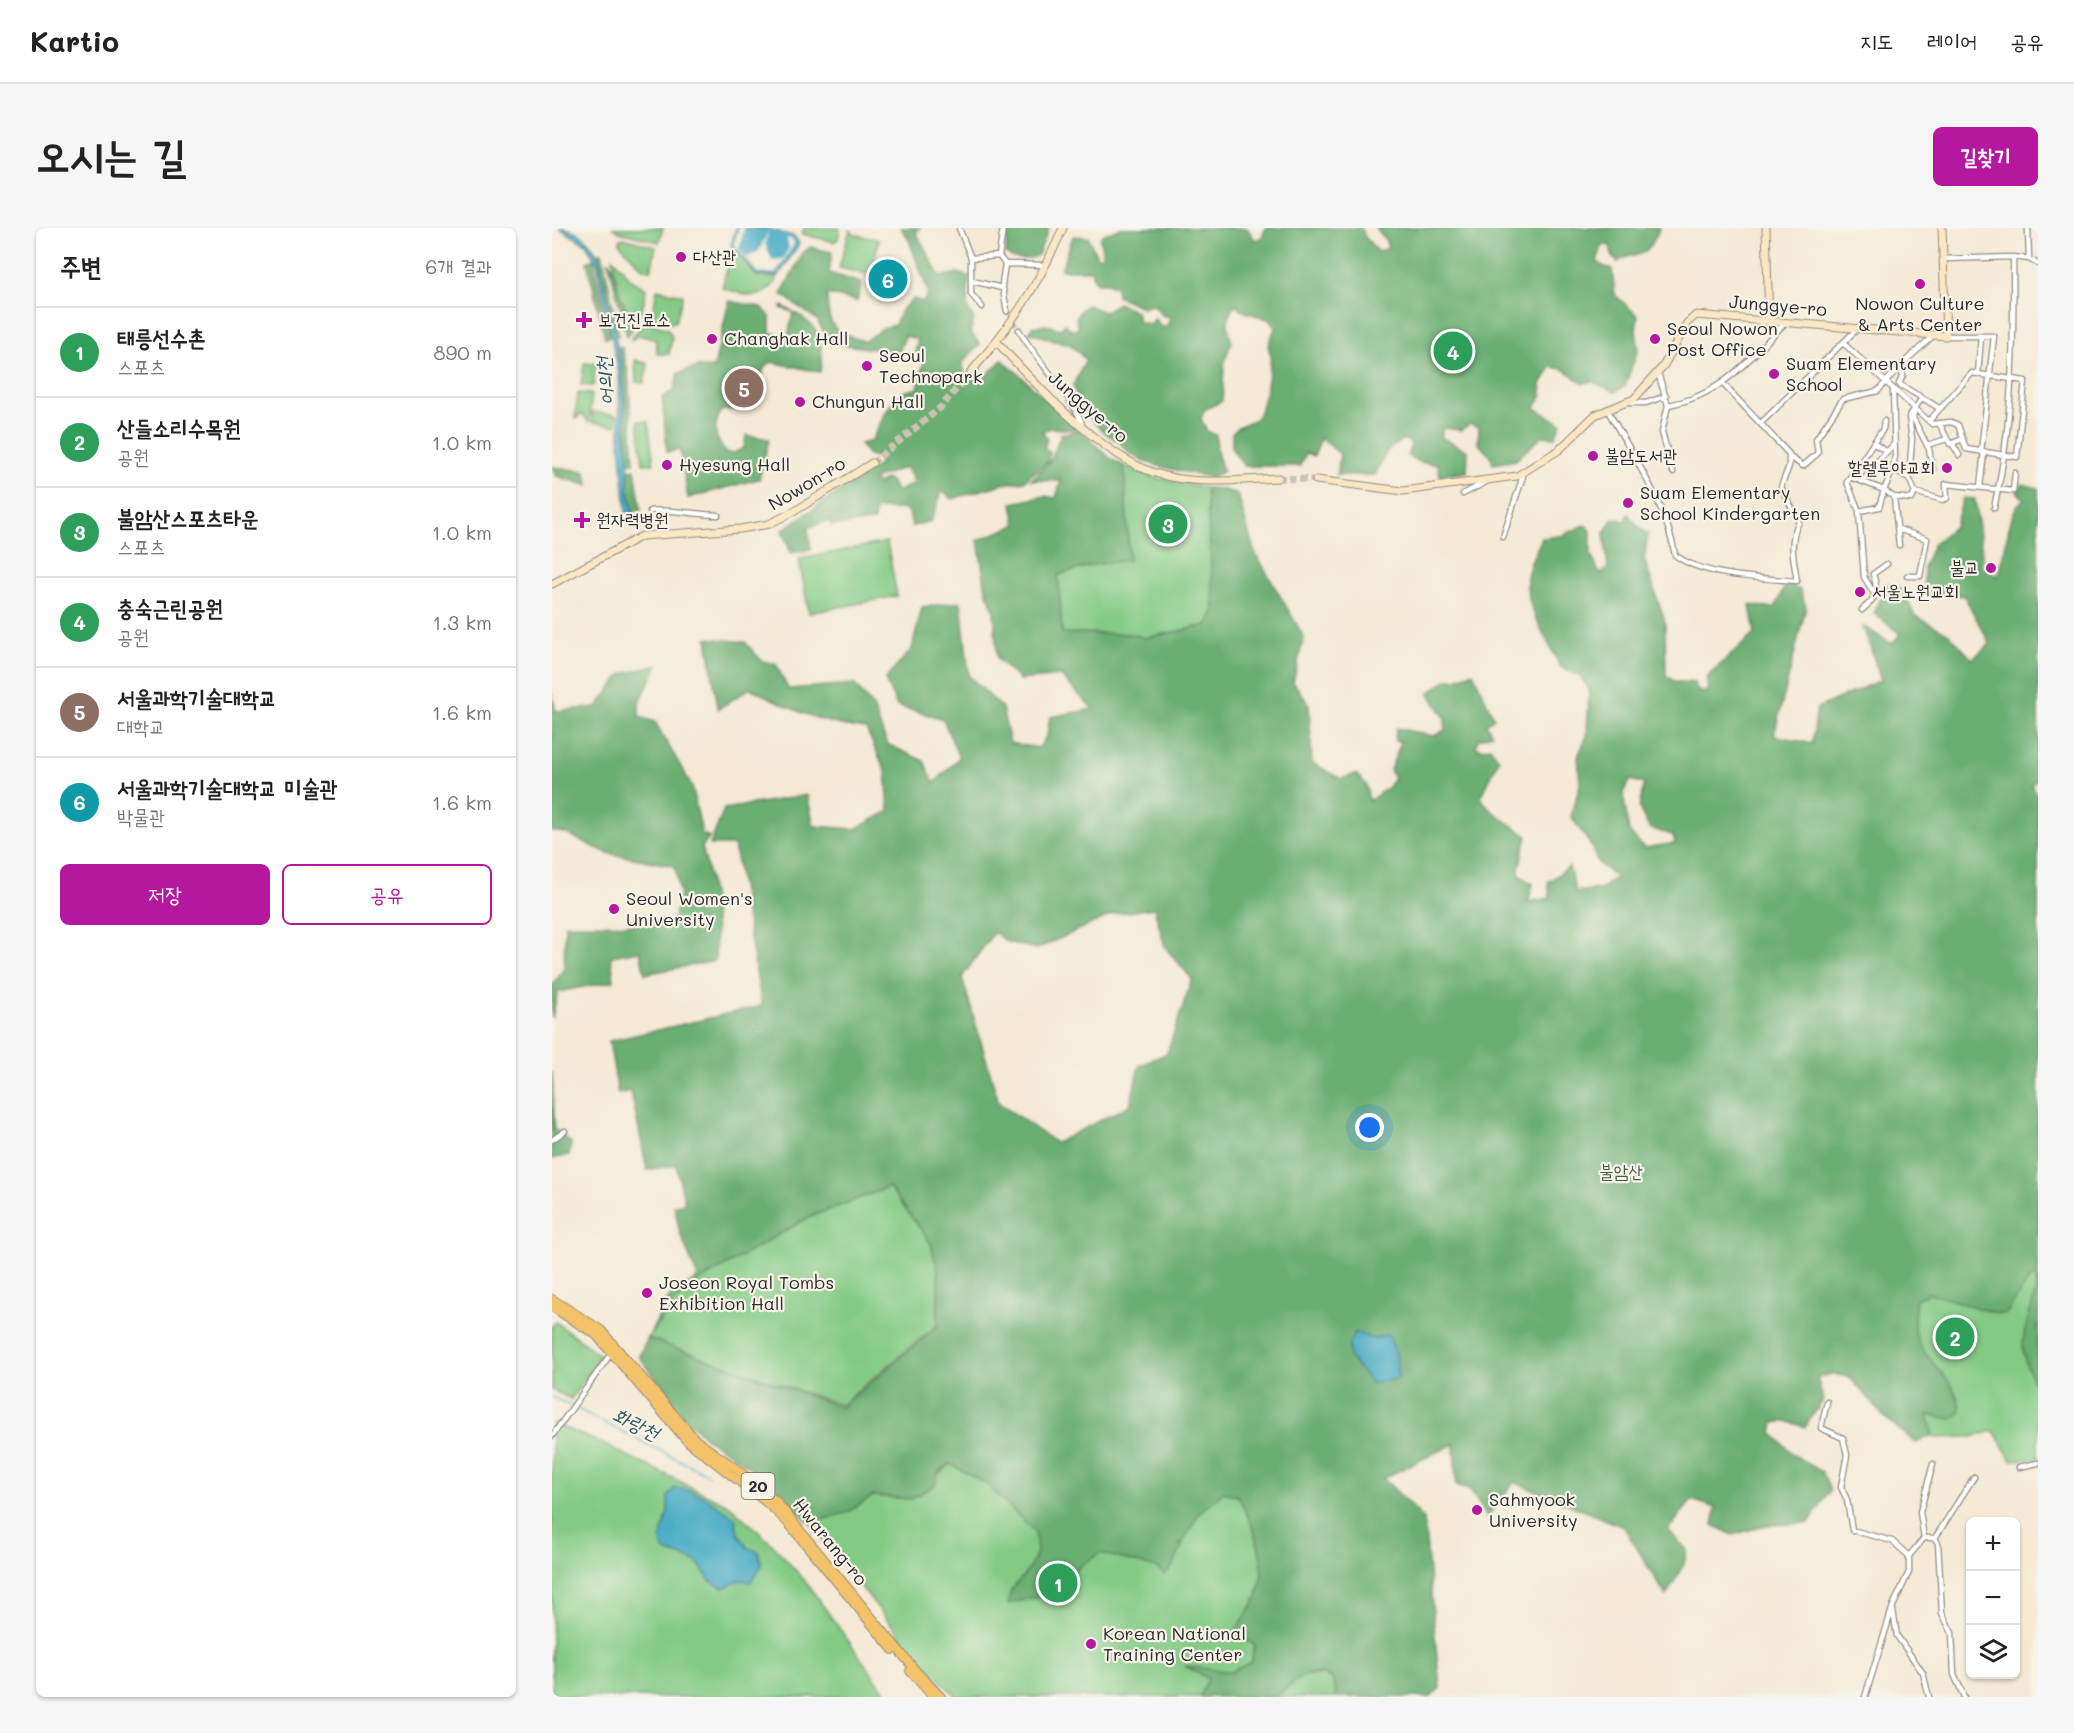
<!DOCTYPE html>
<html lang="ko">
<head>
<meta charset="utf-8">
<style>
	body { margin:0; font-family:Mali,"Poor Story",sans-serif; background:#f6f6f6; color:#222 }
	.controls { position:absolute; right:18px; bottom:18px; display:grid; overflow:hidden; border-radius:9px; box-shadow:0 2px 4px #0004 }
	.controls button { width:54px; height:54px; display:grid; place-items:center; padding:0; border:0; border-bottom:2px solid #e0e0e0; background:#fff; color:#222; font:30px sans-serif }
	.you { position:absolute; left:818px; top:900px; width:21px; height:21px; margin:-15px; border:4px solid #fff; border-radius:50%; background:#1a73e8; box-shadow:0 0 0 9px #1a73e833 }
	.badge { display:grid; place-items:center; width:39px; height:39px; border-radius:50%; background:#b5179e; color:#fff; font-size:20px; font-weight:700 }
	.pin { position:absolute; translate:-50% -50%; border:3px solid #fff; box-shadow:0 2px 6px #0006 }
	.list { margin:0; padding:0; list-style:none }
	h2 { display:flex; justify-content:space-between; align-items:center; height:78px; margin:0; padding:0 24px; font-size:26px }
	h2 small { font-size:20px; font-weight:400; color:#767676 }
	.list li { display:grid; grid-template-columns:39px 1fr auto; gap:18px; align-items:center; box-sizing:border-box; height:90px; padding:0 24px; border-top:2px solid #e0e0e0 }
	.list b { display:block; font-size:22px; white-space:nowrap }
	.list p { margin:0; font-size:20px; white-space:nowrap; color:#767676 }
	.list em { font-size:20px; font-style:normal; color:#767676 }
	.actions { display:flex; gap:12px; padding:18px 24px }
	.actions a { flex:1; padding:14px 0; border:2px solid #b5179e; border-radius:9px; text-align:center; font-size:21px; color:#b5179e }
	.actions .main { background:#b5179e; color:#fff }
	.icon { flex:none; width:33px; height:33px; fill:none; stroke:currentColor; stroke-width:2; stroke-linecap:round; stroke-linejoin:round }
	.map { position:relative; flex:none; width:1486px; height:1469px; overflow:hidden; border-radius:9px }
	header { display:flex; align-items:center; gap:36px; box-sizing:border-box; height:84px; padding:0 30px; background:#fff; border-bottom:2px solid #e0e0e0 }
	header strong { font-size:28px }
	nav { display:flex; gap:33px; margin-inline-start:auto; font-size:21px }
	.intro { display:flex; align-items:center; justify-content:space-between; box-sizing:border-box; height:144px; padding:0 36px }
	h1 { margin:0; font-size:42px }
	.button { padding:15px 27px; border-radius:9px; background:#b5179e; color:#fff; font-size:21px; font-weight:700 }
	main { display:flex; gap:36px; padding:0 36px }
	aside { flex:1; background:#fff; border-radius:9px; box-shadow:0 2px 4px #0004 }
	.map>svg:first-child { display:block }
	.green { fill:#83ca85; stroke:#577a58; stroke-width:1.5 }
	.forest { fill:#6aae72; stroke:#4a6c4e; stroke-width:1.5; fill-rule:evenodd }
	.water { fill:#44aac4; stroke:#386a78; stroke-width:1.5 }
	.pier { fill:#f5e9d5 }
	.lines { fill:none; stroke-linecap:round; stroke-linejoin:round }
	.stream { stroke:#44aac4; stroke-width:1.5 }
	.street-tunnel { stroke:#cdc3b3; stroke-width:4.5; stroke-dasharray:4.5 2; stroke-linecap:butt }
	.secondary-tunnel { stroke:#cdc3b3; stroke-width:7; stroke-dasharray:7 3.5; stroke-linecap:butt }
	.street-casing { stroke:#908a80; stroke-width:7 }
	.secondary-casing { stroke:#908a80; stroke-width:9 }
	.primary-casing { stroke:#908a80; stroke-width:10 }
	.street { stroke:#fff; stroke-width:4.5 }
	.secondary { stroke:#fae7c3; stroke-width:7 }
	.primary { stroke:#f3c26a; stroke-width:8 }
	.poi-dot { fill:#b5179e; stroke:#f7f3e8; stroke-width:2 }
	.labels { text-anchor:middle; stroke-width:4.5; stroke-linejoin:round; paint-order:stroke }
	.shield { fill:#f7f3e8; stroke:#686764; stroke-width:1.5 }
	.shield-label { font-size:16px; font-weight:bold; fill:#2b2b2b }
	.poi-label { font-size:18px; fill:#2b2b2b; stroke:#f7f3e8; text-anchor:start }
	.street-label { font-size:18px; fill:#2b2b2b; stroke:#f7f3e8 }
	.park-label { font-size:18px; fill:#455b46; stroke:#f7f3e8 }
	.water-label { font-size:20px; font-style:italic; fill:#345761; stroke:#f7f3e8 }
</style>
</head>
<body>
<header>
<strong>Kartio</strong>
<nav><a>지도</a><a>레이어</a><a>공유</a></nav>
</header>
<div class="intro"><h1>오시는 길</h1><a class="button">길찾기</a></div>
<main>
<aside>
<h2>주변<small>6개 결과</small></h2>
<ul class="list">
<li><span class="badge" style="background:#2e9e5b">1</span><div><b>태릉선수촌</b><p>스포츠</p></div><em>890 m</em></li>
<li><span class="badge" style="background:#2e9e5b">2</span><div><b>산들소리수목원</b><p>공원</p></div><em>1.0 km</em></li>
<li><span class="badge" style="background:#2e9e5b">3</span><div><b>불암산스포츠타운</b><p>스포츠</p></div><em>1.0 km</em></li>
<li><span class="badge" style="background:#2e9e5b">4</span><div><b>충숙근린공원</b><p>공원</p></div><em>1.3 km</em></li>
<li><span class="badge" style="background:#8d6e63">5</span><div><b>서울과학기술대학교</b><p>대학교</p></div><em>1.6 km</em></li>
<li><span class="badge" style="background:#0f9aa8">6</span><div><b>서울과학기술대학교 미술관</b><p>박물관</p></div><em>1.6 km</em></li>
</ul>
<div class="actions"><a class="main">저장</a><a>공유</a></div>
</aside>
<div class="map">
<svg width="1486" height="1469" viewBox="0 0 1486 1469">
	<rect width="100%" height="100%" fill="#f7f3e8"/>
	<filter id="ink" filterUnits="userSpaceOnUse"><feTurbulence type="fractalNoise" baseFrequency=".0167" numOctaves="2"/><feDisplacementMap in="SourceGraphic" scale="12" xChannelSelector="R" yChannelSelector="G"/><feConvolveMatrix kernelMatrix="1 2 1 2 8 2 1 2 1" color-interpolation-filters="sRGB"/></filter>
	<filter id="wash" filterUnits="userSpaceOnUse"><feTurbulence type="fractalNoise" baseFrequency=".008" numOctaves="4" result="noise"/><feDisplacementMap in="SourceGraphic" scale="24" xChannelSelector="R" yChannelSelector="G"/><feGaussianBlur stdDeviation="1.35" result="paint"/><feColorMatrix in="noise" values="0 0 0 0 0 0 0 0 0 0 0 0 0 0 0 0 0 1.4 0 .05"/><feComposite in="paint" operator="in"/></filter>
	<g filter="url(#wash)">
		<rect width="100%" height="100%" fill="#f5e9d5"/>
		<!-- green -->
		<path class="green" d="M61,0H111L107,14L67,4Z
			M252,0H288L286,11L282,14L250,6Z
			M298,2L302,6L327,12L319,47L287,40Z
			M71,10L104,19L99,42L91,41L68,16V11Z
			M180,19L205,48L226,49C211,77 196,67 170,60Z
			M61,30L79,52L94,61L90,83L86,88C67,85 62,46 61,30Z
			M105,61L131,67L124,93L120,95L100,90Z
			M92,93L116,101L120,109L117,126H105L104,112L86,107L78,113Z
			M83,132L96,136L92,155L84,154Z
			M32,135L44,136L41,158L29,157Z
			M26,165L40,166L37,194L30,186L23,191Z
			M40,184L65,187L64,198L40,194Z
			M86,193H96L102,236H91Z
			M572,238L605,250L654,260L662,384L655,397L593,410L580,406L510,405L506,347L540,337L577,331Z
			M335,314L345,368L257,385L247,331Z
			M1486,958V1231L1459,1232L1442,1203L1420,1209L1384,1210L1352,1185L1314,966Z
			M337,959L379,1015L386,1043V1096L289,1177L96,1111L121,1074L149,1052L255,990Z
			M4,1094L49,1128L19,1171L0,1162V1098Z
			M0,1195L49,1215L178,1278L219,1315L253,1353L337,1469H0Z
			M398,1236L617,1340L630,1316L642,1283L672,1264L686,1268C701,1297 717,1333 706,1365C702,1379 690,1393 682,1405L703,1417L699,1434L679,1444L636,1439L657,1450L648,1469H405L370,1435L258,1295L321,1268L359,1271Z
			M750,1447H773L780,1450L785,1469H719Z"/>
		<!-- forest -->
		<path class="forest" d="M349,0H368L364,4L388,49L405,45L417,48L415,80L422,91L418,104L428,116L410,135L413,146L428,154L450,132C455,134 518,194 525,202L499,200L490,203L495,211L492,220L498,224L496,233L472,253L450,256L400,271L390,263L379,293L360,298L357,284L350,281H323L322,293L280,298L278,293L256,299L259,322L239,325L230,302L328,236L326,229L316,227L308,216L319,213C332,193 338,160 366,161L372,132L363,125L366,111L353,108L347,124L278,115L265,92L229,66L251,25L258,19L280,24L277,45L310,55L305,73L275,66C276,100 281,104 313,113L331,100L343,97L349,82L361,71L372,74L376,64L357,12ZM354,239L363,255L345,264L339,253L334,251L326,256L321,251Z
			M455,0H497L486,27C477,33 462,32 454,26Z
			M570,0H695L703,12L710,9L714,0H809L813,9L826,24L836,20L833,11L824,0H1108C1103,9 1099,22 1088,26C1079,29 1072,28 1066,34L1060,29L1059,20L1055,16L1050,19L1045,33L1050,38L1060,41L1063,67L1086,88L1084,101L1086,121L1073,158L1063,164L1039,153L1031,156L1012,141L999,139L989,156L990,167L983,180L1009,195L1003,209L990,208L964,232L941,236L939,229L926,215L927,199L918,196L909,202L890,200V210L916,223L915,244L888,248L886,236L870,235L856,228L859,215L851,211L835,223L823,247H785L788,226L769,210L762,228L754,225L748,238H692L680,221V205L686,199L704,191L708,184L715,158L719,128L716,118L723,100L719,92L691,83L684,76C673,88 675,100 680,115C668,136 673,150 670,173L652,182L649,191L655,203L664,207L665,224L671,243L660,250C638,244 598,240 579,226C574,223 571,216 566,213C546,203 526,180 521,157L534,132L518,116C506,117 492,107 477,105L480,99L494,97L509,101L513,96L520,103L527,100L524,90L529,81L535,77L552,84L566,75L584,83L586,94L598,96L603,91L610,100L616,96L618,89L610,87L602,77L590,79L565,68L564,59L555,55H545L540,47V42H509L521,8L536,9L545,29L551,28L548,11L550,7Z
			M50,24L67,107L64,108L46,26Z
			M41,31L58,109L53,110L35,34Z
			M56,32C71,50 60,75 85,93L75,109Z
			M177,73L209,79L218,88V105L236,108L241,84L229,80L230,78C262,93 275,107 268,144L219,134L212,140L204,170L184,165L180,182H170C160,199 162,210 174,225H182L192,220L194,207L217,211L207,251L136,270L128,222L115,224L110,170L122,162L126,145L147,139L162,140Z
			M70,119L76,144L82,235H77L73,191V164L66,120Z
			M529,203L559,231L572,238L577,332L540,337L506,347L510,405L580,406L593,410L655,397L662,384L654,260L671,261L686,267L702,323L752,409L741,454L757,476L760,535L789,551L804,546L814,556L817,573L836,559L842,550L838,542L849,514L843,513L844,500L882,508L893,502V490L877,465L896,451H905L921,444L942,490L934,496L940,506L926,511L924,518L930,521L938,519L947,531L929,570L940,583L975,608L967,641L968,648L981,656L976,674L998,670L996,654L1017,639L1024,664L1050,660L1064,649L1046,635L1038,616L1019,588L1028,557L1026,528L1035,508L1037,461L1028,448L1008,439C997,412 972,379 975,350C976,337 985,322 990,310L1009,308L1033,297L1039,303V327L1048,346L1056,340L1052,305L1061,290L1073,293L1076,286L1088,301L1096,306L1092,331L1113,394L1114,447L1123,454H1141L1147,464H1155L1156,448L1203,405L1198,377L1223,380L1234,356L1248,362L1254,379L1222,507L1260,516L1265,480L1329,452L1311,398L1340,416L1348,406L1322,385L1336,356L1351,362L1362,387L1397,406L1420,431L1438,416L1412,368L1372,364V338L1381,316L1403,298L1411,270L1423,271L1431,331L1429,338L1445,348C1456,329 1453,282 1472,272L1465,263L1471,256L1486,260V550L1479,557L1486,569V1162C1478,1149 1470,1128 1471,1113C1474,1090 1484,1074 1485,1049L1478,1050L1454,1086H1446L1377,1065L1364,1071C1363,1081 1361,1094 1363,1104C1370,1134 1409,1153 1408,1184L1400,1191L1376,1187L1381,1207L1364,1215L1330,1187L1298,1149L1281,1146L1265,1149L1271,1172L1253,1199L1234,1193L1222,1195L1220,1205L1242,1227L1270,1244L1278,1262L1257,1295L1215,1297L1181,1307L1161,1297L1164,1280L1140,1272L1116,1302L1135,1322L1132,1336L1114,1368L1072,1299L962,1254L935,1289L919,1263L904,1257L902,1216L831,1250L872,1291L888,1460L879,1469H785L780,1450C746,1435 742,1464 718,1469C699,1469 668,1469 648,1469L656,1450L633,1438L679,1444L699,1434L703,1417L682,1405C689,1393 702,1379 706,1366C717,1333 701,1297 686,1268L672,1264L647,1285L630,1316H626L630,1318L621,1338L613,1347L605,1340L548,1325L526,1340L511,1369L480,1370L456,1376L459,1362L477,1341L485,1324L483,1304L434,1256L398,1236L385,1245L383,1257L359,1271L321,1268L294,1285L258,1295L191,1234L156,1212L137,1195L87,1128L116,1070L146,1050L128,1005L122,977L133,975L124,937L95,942L79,863L66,866L57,813L210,778L182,617H158L172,581L255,567L262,598L303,601L337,583L334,544L314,501C270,497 237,480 198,460L166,481L155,410L193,414L210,433L224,436L236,461L302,456L321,479L335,516L372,533L382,555L407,530L391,491L345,478L333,452L360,421L370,379L409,374L417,448L450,480L458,515L487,520L495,507L498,489L541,481L509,448L468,452L445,431L442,382L434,362L426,312L464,297L460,275L493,268L504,270L509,253L479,252L499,232L509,206ZM1079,552L1092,556L1087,580L1097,600L1120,607L1124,615L1092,620L1077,604L1071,564ZM602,680L613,719L640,751L615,825L587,838L578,877L504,915L447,875L410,749L442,704L455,714L485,721L561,686ZM337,959L379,1015L386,1043V1098L289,1179L96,1110L121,1074L149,1052L255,990Z
			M0,239L33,243L37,258L4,248Z
			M83,241L89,282L82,284L76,262L77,242Z
			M106,437L87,475V489L103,494L140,558L150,606L158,609L150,619C160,656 166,695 163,733L93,746L88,723L59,728L62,753L6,764L0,790V758L12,741L13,696L120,697L128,666L123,638L55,625L13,605L0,603V465L4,483L45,479L70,446Z
			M0,844L3,901L19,915L17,927L0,931Z"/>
		<!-- water -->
		<path class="water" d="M7,0C26,0 40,13 47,31L70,139L74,215L77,226L76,263L82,285H74L68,215L67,147L45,36L34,16Z
			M184,0H214L243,9L247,16L226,48L205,47L179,17Z
			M803,1104L821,1111L836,1106L844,1125L847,1150L820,1156L797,1129V1115Z
			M122,1260C144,1260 166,1277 183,1290L186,1305L196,1320L206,1323L210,1337L199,1354L189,1352L171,1360L158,1353L145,1334L113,1323L109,1314L110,1304L116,1284V1269Z"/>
		<!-- pier -->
		<path class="pier" d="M187,0H192L187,21L195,30L207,23L217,2L213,16L220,32L231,31L237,20L235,10L241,12L242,16L224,45H206L182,17Z"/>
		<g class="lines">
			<!-- stream -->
			<path class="stream" d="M0,1169L19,1178
				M23,1180L157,1247"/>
		</g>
	</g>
	<g filter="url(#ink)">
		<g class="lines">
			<!-- street-tunnel -->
			<path class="street-tunnel" d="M455,83L467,102"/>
			<!-- secondary-tunnel -->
			<path class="secondary-tunnel" d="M320,235L388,180L419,144
				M726,250L764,252"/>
			<defs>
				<path id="street" d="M407,0L419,30V66L430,79
					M1476,0L1477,31
					M447,28L453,36L450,56L455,83
					M447,28L451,0
					M1461,29L1477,31L1486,36
					M419,30L447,28
					M1391,31L1461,29C1462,113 1461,198 1442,280
					M453,36L494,37
					M420,53L450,60
					M467,102C480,127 526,175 530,197
					M1394,108H1442L1429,224
					M1291,115L1380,196L1399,194L1406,197L1414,221L1465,229L1473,153L1426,146
					M1346,140L1351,147L1347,156L1387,180
					M1106,145L1116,177L1110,204L1121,244
					M1341,162L1343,228L1341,241L1332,262L1342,269L1360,271L1363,264
					M1370,170L1357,189L1360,211L1357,250L1363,264L1391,272L1395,270L1394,256L1461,263L1463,245
					M1076,175H1094L1114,168
					M1116,177C1170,168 1197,131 1234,94
					M1055,181C1080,227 1114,275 1123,327C1152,349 1209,350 1245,353C1242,332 1236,313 1247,294L1229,259L1237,238V226L1172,157
					M1362,184L1361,190L1377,221L1381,243
					M1377,193L1420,145L1426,146L1429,108
					M1209,195L1306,100
					M1387,195L1398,216L1411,211
					M1321,215L1335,224
					M1400,215L1407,227
					M1375,217L1395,211
					M1238,229L1251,238L1266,225L1264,211L1291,171L1326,163L1346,140L1383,106
					M1341,241L1357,250
					M1298,249L1332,262L1327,279L1307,283
					M1312,253C1318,238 1331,229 1342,216
					M1428,259L1432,224
					M911,266L938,252
					M1342,269L1347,317
					M98,283C109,280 149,287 166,287
					M1346,301L1375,311L1368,348H1355
					M951,309L972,245
					M1323,367L1312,349L1307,283L1295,254L1331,201L1332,193
					M1310,382C1325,369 1327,364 1321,346L1335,336
					M0,912L13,903
					M1275,1174L1269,1200L1291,1210L1295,1227L1289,1259L1295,1272L1300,1302L1340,1313L1357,1328V1344L1341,1378L1313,1469
					M0,1208L60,1124
					M1467,1239L1486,1235
					M1372,1310L1368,1284L1381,1236
					M1383,1310L1422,1249
					M1357,1328L1372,1310H1383L1386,1315L1390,1385L1400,1405L1402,1446L1412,1469
					M1341,1382L1345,1408L1371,1445L1377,1469"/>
				<path id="secondary" d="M1214,0L1217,93
					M445,114C484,157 548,227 603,245C642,258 686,252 726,250
					M419,144C460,96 486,58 511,0
					M764,252L851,263L965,248L1007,222L1043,187L1082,171L1112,137L1135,95L1144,87L1394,108L1390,0
					M0,356L90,308L188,301L217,296L243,283L320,235"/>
				<path id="primary" d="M0,1071L49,1102L144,1212L185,1241L224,1273L364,1443L389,1469
					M0,1079L44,1107L134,1212L215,1275L236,1295L341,1422
					M358,1443L381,1469"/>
			</defs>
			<!-- street casing -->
			<use href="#street" class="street-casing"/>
			<!-- secondary casing -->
			<use href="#secondary" class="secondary-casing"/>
			<!-- primary casing -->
			<use href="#primary" class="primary-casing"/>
			<!-- street -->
			<use href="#street" class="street"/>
			<!-- secondary -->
			<use href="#secondary" class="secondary"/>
			<!-- primary -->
			<use href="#primary" class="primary"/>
		</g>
	</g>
	<!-- markers -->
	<g class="poi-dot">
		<circle cx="129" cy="29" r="6"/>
		<circle cx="1368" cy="56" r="6"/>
		<path d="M29 83h6v6h6v6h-6v6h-6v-6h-6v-6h6z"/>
		<circle cx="160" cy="111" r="6"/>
		<circle cx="1103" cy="111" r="6"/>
		<circle cx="315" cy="138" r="6"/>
		<circle cx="1222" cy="146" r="6"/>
		<circle cx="248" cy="174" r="6"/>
		<circle cx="1041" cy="228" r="6"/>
		<circle cx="115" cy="237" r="6"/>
		<circle cx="1395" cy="240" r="6"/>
		<circle cx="1076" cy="275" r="6"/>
		<path d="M27 283h6v6h6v6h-6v6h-6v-6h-6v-6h6z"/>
		<circle cx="1439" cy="340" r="6"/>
		<circle cx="1308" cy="364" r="6"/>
		<circle cx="62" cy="681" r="6"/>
		<circle cx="95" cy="1065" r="6"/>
		<circle cx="925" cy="1282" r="6"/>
		<circle cx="539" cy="1416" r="6"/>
	</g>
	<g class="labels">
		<!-- shield labels -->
		<rect class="shield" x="189.5" y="1245" width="33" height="26" rx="4.5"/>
		<g class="shield-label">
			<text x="206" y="1264">20</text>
		</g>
		<!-- poi labels -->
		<g class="poi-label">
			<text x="141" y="35">다산관</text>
			<text x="1368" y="82" text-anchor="middle">Nowon Culture<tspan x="1368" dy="21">&amp; Arts Center</tspan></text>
			<text x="46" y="98">보건진료소</text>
			<text x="1115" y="107">Seoul Nowon<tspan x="1115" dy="21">Post Office</tspan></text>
			<text x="172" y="117">Changhak Hall</text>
			<text x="327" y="134">Seoul<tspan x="327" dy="21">Technopark</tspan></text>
			<text x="1234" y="142">Suam Elementary<tspan x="1234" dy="21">School</tspan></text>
			<text x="260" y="180">Chungun Hall</text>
			<text x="1053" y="234">불암도서관</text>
			<text x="127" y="243">Hyesung Hall</text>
			<text x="1383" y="246" text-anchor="end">할렐루야교회</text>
			<text x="1088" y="271">Suam Elementary<tspan x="1088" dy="21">School Kindergarten</tspan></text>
			<text x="44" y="298">원자력병원</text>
			<text x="1427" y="346" text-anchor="end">불교</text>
			<text x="1320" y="370">서울노원교회</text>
			<text x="74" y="677">Seoul Women's<tspan x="74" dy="21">University</tspan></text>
			<text x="107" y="1061">Joseon Royal Tombs<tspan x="107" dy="21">Exhibition Hall</tspan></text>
			<text x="937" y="1278">Sahmyook<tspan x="937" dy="21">University</tspan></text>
			<text x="551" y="1412">Korean National<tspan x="551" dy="21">Training Center</tspan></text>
		</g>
		<!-- street labels -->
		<g class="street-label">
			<text transform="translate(1226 78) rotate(5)" y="6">Junggye-ro</text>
			<text transform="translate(536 179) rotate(41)" y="6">Junggye-ro</text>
			<text transform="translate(255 256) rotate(-31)" y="6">Nowon-ro</text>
			<text transform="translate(278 1314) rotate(51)" y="6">Hwarang-ro</text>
		</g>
		<!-- park labels -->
		<g class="park-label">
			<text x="1069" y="950">불암산</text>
		</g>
		<!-- water labels -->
		<g class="water-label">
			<text transform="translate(53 153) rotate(-95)" y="7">어의천</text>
			<text transform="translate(84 1196) rotate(26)" y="7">화랑천</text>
		</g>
	</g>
</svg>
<div class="controls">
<button>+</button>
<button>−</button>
<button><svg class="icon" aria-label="layers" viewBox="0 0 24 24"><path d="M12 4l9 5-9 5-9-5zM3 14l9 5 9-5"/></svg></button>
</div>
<div class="you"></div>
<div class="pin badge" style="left:506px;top:1355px;background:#2e9e5b">1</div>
<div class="pin badge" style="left:1403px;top:1109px;background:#2e9e5b">2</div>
<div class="pin badge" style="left:616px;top:296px;background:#2e9e5b">3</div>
<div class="pin badge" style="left:901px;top:123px;background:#2e9e5b">4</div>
<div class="pin badge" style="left:192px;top:160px;background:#8d6e63">5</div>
<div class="pin badge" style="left:336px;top:51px;background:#0f9aa8">6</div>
</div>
</main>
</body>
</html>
